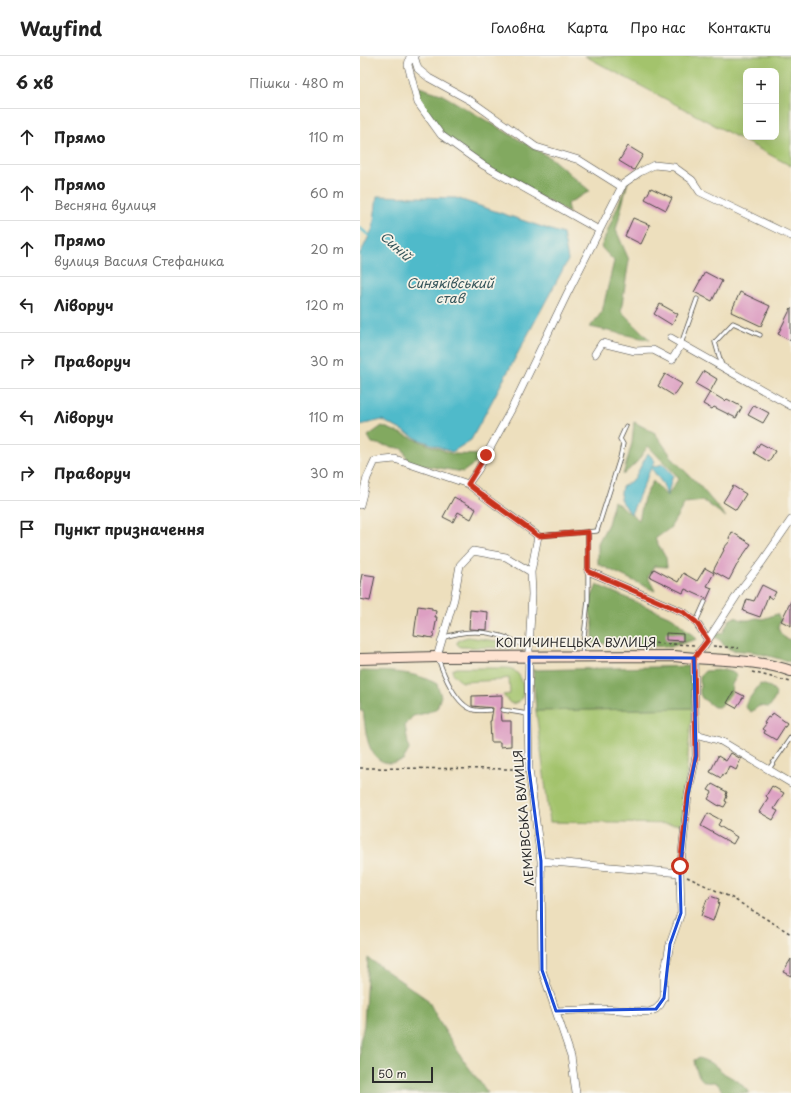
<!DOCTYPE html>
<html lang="uk">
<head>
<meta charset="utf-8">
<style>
	body { margin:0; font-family:"Playpen Sans",sans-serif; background:#f6f6f6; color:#222 }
	.controls { position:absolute; right:12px; top:12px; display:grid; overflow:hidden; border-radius:8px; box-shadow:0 4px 16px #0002 }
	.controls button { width:36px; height:36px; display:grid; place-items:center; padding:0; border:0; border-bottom:1px solid #e0e0e0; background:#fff; color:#222; font:20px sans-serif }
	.scale { position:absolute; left:12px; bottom:10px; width:61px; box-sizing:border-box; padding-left:4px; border:2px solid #2b2b2b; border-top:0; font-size:11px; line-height:14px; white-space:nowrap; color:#2b2b2b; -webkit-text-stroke:3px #f7f3e8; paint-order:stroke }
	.stop { position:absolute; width:12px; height:12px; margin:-9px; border:3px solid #c8321e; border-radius:50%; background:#fff }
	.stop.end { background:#c8321e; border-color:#fff; box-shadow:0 1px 4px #0008 }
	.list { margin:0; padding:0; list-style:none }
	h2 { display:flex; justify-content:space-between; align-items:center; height:52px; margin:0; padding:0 16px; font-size:17px }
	h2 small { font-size:13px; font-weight:400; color:#767676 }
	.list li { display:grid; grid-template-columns:26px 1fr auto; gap:12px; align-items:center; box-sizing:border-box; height:56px; padding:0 16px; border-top:1px solid #e0e0e0 }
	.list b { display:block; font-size:15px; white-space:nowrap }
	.list p { margin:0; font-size:13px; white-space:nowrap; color:#767676 }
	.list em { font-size:13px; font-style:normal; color:#767676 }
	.icon { flex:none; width:22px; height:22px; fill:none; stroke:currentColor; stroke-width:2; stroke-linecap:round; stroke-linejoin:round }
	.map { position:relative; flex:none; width:431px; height:1037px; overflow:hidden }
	header { display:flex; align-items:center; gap:24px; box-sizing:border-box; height:56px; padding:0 20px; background:#fff; border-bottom:1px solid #e0e0e0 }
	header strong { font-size:19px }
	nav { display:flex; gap:22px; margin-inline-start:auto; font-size:14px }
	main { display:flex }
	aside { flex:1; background:#fff }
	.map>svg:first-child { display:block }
	.green { fill:#a3c36c; stroke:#67774c; fill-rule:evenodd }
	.forest { fill:#82a960; stroke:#566a46 }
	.water { fill:#4fbaca; stroke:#3d727a }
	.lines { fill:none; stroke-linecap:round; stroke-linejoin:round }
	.stream { stroke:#4fbaca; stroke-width:2.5 }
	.building { fill:#dd9fc2 }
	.lane-casing { stroke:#484641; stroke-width:5 }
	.street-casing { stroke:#484641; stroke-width:8 }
	.secondary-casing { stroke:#484641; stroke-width:12 }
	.path { stroke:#484641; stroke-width:1.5; stroke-dasharray:3 3; stroke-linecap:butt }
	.lane { stroke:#fff; stroke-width:3.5 }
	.street { stroke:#fff; stroke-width:7 }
	.secondary { stroke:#fee3d1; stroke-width:10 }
	.route { stroke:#c8321e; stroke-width:5 }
	.marked { fill:none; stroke:#1d4ed8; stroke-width:3; stroke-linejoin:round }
	.labels { text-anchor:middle; stroke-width:3.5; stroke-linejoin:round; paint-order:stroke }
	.street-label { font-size:12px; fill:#2b2b2b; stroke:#f7f3e8 }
	.water-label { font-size:13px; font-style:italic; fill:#36565b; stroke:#f7f3e8 }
</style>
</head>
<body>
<header>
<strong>Wayfind</strong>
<nav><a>Головна</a><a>Карта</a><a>Про нас</a><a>Контакти</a></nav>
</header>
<main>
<aside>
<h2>6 хв<small>Пішки · 480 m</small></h2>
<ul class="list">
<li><svg class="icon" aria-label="ahead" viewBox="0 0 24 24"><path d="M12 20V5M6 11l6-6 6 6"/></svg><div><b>Прямо</b></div><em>110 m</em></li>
<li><svg class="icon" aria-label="ahead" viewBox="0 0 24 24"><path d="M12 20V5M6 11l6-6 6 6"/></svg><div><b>Прямо</b><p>Весняна вулиця</p></div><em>60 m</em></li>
<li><svg class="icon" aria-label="ahead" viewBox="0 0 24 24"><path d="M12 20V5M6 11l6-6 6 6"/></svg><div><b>Прямо</b><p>вулиця Василя Стефаника</p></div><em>20 m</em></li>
<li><svg class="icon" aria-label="left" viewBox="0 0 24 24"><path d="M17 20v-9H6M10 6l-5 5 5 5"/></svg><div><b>Ліворуч</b></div><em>120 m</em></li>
<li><svg class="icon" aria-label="right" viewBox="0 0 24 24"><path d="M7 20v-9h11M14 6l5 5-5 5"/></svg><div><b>Праворуч</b></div><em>30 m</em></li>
<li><svg class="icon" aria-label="left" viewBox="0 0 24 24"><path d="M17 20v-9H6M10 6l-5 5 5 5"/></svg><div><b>Ліворуч</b></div><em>110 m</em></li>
<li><svg class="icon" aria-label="right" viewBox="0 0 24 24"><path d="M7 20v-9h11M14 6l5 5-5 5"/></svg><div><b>Праворуч</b></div><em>30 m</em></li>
<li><svg class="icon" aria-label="arrive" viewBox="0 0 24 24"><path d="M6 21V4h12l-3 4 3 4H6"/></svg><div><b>Пункт призначення</b></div></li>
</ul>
</aside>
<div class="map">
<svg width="431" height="1037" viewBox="0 0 431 1037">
	<rect width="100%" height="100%" fill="#f7f3e8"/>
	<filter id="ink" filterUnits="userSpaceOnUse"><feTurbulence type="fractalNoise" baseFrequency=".025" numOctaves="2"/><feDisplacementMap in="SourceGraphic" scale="8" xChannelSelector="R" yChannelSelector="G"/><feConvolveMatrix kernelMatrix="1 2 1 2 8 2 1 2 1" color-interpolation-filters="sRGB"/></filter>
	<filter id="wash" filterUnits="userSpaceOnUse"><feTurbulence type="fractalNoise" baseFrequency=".012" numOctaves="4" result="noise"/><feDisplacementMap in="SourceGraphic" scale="16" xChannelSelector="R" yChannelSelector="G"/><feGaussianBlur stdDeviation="0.9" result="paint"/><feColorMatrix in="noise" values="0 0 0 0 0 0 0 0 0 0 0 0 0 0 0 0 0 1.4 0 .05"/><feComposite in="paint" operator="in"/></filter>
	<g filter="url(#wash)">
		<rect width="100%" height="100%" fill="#eddfbd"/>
		<!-- green -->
		<path class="green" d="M225,0H431V110ZM386,15H416V81H386Z
			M108,581L150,587L152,590L151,592H147L100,591L97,588V586L101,583Z
			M97,612H148C167,615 169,652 150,647L143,639L150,638L149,622L141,623V624L103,626C98,624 93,619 92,614Z
			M332,652L322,768L190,766L176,655Z"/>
		<!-- forest -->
		<path class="forest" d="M59,31L81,38L192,103L230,135L207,148L209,157L123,109L81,79L59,49Z
			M268,125L256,174L269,204L261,255L290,284L230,271L242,256L254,205L241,191Z
			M274,366L295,377L314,404L339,429L366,461L344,445L325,447L310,472L295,483L306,502L307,511L294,510L288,521L295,535L238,508V487L248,468L254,445L279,464L284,442L293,425L307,440L319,422L288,390L277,406L263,419L272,387Z
			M22,370L92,398L126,399L103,416L49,407L43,393L12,387L8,380Z
			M237,529L313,562L337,583L310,591L233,587V568L228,549Z
			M417,558L421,564L418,571C420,578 423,582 431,584V606L394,596L372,594L365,591L361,585L352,579L363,577L369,564L375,561L382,564H389L396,562L403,563Z
			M333,610L332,652L176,655L173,614Z
			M362,614L372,616L377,620L372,628L371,637L362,649L359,651H354L342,642L340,638V620L345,615Z
			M0,615C28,616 52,614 77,628L81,640L77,652L66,657L53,660L45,669L49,694L43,704C39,705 34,707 30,707C6,706 6,673 3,655H0Z
			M400,628C416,631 421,637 409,651L399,650L391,656L385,651L386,647Z
			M8,902L68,944L80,967L104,1005L128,1037H0V986L4,969Z
			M339,1002L353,1008L365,1018L378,1025L390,1037H363C361,1033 358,1026 353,1026C350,1026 348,1027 346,1026C338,1023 335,1012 334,1004Z"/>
		<!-- water -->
		<path class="water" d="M17,140L96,142L203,178L208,204L111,384L92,396L58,383L22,364L0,369V198L13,172Z
			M288,397L295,405L292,411L303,408L313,419L307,440L303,428L291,412L271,458L260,443L262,431L274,423Z"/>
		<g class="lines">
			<!-- stream -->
			<path class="stream" d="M0,172L12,182"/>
		</g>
		<g id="blocks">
			<!-- building -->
			<path class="building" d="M268,90L283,99L274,114L259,105Z
				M291,132L312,142L306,154L285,143Z
				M273,162L290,169L281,188L265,180Z
				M345,216L362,225L352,245L334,236Z
				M380,236L410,250L401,270L371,256Z
				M300,248L318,258L312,269L294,258Z
				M431,252V285L418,278Z
				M344,315L357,323L350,336L336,328Z
				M305,318L322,328L314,340L298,330Z
				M350,336L365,345L367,343L382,351L376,362L354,351L352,353L343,348Z
				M394,349L409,357L403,367L388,359Z
				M400,387L415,395L409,406L394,397Z
				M373,430L386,438L376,454L363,446Z
				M94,441L116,453L111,463L98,456L93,466L83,461Z
				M372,476L391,488L379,505L369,524L353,515L364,494L363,493L370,485L369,482Z
				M345,512L354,517L347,530L352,532L347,543L325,533L323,537L290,521L294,513L318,526L323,517L337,525Z
				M2,518L15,520L10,545L0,543V528Z
				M402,529L416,536L412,543L408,540L400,561L383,555L387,543L394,545Z
				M431,545V570L421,565Z
				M58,550L72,552V554L76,555L75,561H77L73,582L54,579Z
				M110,554L128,556L127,574L109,573Z
				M306,577L323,578V585L306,584Z
				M374,635L384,640L376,652L367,647Z
				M142,639V651L140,654L141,657L142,665H151V690L140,691V686H131L130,665H131L133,652L112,650V640Z
				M413,657L427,667L416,684L404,677L405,675L402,673L406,668L404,667L408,661L410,662Z
				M371,697L381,703L376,714L369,710L365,719L363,718L361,722L350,716L358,700L366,705Z
				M352,728L367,736L366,739L367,740L365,745L367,746L364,751L359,749V750L348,743L352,736L348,734Z
				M412,730L424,737L414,753L418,755L413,764L399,756L408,742L406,740Z
				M348,757L361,764L358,769L377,781L373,788L341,770Z
				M350,840L359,843L358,846L359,847L353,865L341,860L347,843H349Z
				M431,903V920L423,916Z"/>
		</g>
	</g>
	<g filter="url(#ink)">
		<use href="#blocks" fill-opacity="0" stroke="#484641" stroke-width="1"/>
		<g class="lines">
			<defs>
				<path id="lane" d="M321,288L337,243
					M362,310L355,286L373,267L400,279
					M178,480L237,475L260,402L263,388L260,383L266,370
					M336,566L345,546
					M82,582C112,571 142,576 168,592
					M222,599L228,544V476
					M78,602C83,617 96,650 114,654C119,655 125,654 130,654
					M143,654L168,658
					M409,713L431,681"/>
				<path id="street" d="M50,0L48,9L58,47L81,79L123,109L239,174
					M54,0L58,13L69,22L111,45L176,91L219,104L262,131
					M311,282L431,350
					M235,298L242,287L275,295L293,294L312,304L321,289
					M108,428C131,447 155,462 178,480L171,516L172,538L169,593L168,658L169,713L181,805L182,914L211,1000L216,1037
					M0,449L7,422L15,405L35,403L108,428L118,414L151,354L207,238L263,128L280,116L294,109L314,111L332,124L340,136L431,180
					M228,515L325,557L336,566L348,584
					M77,601L94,543L100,509L113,495L146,501L171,516
					M336,678L361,685L431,727
					M181,805L320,817L328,739L336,700L334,602L344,590L381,533L402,506L431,464
					M196,955L243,953L289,956L296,953L300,949L304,942V920L310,888L321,857L320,817"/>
				<path id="secondary" d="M0,603L77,601L314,600C353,605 394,602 431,615"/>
			</defs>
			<!-- lane casing -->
			<use href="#lane" class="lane-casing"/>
			<!-- street casing -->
			<use href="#street" class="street-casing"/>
			<!-- secondary casing -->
			<use href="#secondary" class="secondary-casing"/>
			<!-- path -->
			<path class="path" d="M289,587L335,589
				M353,590L379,592
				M392,616L431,626
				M0,712L161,713
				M327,821L372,842L431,878"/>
			<!-- lane -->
			<use href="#lane" class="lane"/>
			<!-- street -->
			<use href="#street" class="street"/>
			<!-- secondary -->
			<use href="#secondary" class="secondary"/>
		</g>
	</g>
	<g class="lines" filter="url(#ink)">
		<!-- route -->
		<path class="route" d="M126,399L108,428C131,447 155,462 178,480L228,476V515L325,557L336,566L348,584L334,602L336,700L328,739L320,810"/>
	</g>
	<!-- marked area -->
	<path class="marked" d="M169,601L334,602L336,700L328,739L320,817L321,857L310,888L304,942L296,953L196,955L182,914L181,805L169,713Z"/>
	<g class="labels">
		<!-- street labels -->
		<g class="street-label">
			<text x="216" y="591">КОПИЧИНЕЦЬКА ВУЛИЦЯ</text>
			<text transform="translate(164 762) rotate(-95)" y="4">ЛЕМКІВСЬКА ВУЛИЦЯ</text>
		</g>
		<!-- water labels -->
		<g class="water-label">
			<text transform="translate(36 190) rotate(42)" y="5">Синій</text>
			<text x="90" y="232">Синяківський<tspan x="90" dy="15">став</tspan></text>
		</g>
	</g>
</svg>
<div class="controls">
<button>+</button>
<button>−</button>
</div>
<div class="scale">50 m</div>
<div class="stop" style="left:320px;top:810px"></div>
<div class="stop end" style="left:126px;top:399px"></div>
</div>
</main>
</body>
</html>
